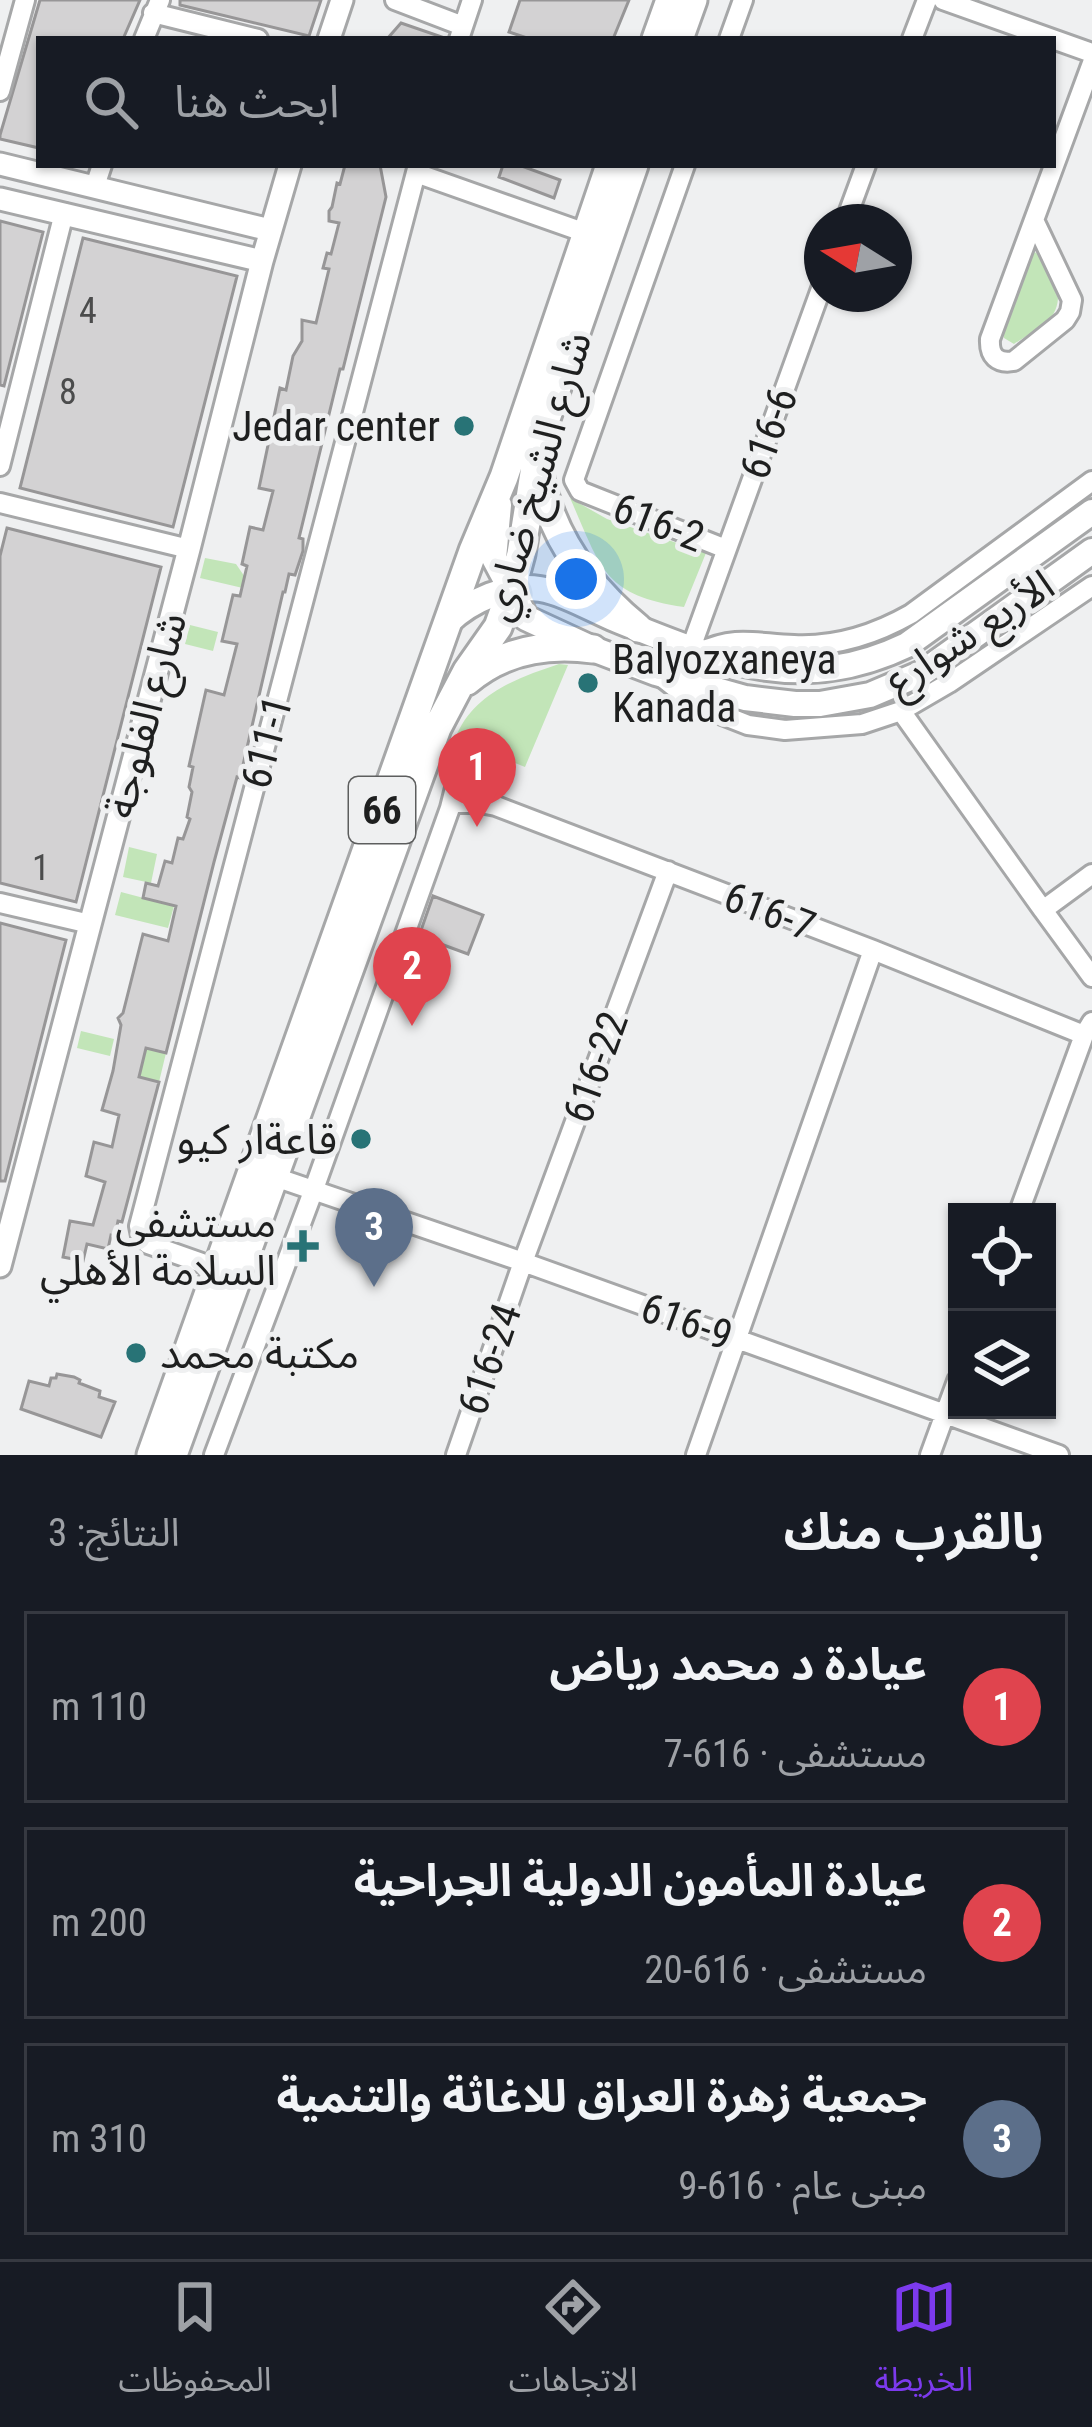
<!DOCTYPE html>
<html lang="ar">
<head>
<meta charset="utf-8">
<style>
	body { margin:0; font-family:"Roboto Condensed","Noto Sans Arabic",sans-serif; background:#20242c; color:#f1f3f6; direction:rtl }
	.controls { position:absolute; right:36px; bottom:36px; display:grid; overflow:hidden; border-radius:0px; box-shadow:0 3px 9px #0004 }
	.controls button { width:108px; height:108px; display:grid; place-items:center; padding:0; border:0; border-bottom:3px solid #363941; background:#171b24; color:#f1f3f6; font:60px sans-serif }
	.compass { position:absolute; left:804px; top:204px; width:108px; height:108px; border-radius:50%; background:#171b24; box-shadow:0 3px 9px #0004; rotate:281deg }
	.you { position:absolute; left:576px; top:579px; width:42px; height:42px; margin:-30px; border:9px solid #fff; border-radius:50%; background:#1a73e8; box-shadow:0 0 0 18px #1a73e833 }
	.badge { display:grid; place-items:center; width:78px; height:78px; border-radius:50%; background:#7c3aed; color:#fff; font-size:39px; font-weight:700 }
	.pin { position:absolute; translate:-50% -99px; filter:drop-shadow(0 3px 6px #0008) }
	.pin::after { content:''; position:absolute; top:63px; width:42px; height:36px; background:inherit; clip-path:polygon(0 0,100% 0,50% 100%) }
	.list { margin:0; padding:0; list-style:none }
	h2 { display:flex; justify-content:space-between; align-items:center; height:156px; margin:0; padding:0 48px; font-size:51px }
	h2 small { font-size:39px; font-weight:400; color:#9ea1a6 }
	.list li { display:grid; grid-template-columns:78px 1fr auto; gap:36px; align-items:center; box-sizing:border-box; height:192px; margin:0 24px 24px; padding:0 24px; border:3px solid #363941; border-radius:0px }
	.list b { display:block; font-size:45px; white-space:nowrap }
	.list p { margin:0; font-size:39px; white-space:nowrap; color:#9ea1a6 }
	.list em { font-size:39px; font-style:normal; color:#9ea1a6 }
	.icon { flex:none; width:66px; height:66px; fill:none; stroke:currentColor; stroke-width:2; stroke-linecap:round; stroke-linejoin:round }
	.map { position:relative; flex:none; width:1092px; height:1455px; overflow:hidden; direction:ltr }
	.search { position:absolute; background:#171b24; box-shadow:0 3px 9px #0004; left:36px; right:36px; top:36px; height:132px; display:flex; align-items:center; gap:30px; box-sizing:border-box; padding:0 42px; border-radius:0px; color:#9ea1a6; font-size:45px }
	.sheet { height:804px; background:#171b24 }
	nav { display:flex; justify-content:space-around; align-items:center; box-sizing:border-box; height:168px; border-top:3px solid #363941; background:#171b24; font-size:33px; color:#9ea1a6 }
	nav a { display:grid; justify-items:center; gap:6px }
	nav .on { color:#7c3aed }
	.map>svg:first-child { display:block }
	.green { fill:#c2e5b8 }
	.building { fill:#d3d2d3; stroke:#979697; stroke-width:3 }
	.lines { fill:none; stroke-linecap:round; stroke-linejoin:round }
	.minor-casing { stroke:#a6a7a8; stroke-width:24 }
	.tertiary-casing { stroke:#a6a7a8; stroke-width:27 }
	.secondary-casing { stroke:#a6a7a8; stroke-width:30 }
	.primary-casing { stroke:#a6a7a8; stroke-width:33 }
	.minor { stroke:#fff; stroke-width:18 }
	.tertiary { stroke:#fff; stroke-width:21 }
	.secondary { stroke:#fff; stroke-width:24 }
	.primary { stroke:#fff; stroke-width:27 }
	.poi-dot { fill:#287376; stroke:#eff0f1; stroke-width:4.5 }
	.labels { text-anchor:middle; stroke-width:10; stroke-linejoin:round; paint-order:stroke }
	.number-label { font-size:36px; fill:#4b4c4c }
	.shield { fill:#eff0f1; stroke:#5d5e5e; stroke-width:3 }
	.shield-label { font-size:39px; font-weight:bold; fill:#1e1f1f }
	.poi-label { font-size:42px; fill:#1e1f1f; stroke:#eff0f1; text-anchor:end }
	.street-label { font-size:42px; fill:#1e1f1f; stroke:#eff0f1 }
</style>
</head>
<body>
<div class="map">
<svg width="1092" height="1455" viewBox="0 0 1092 1455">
	<rect width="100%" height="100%" fill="#eff0f1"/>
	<!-- green -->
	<path class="green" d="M1033,251L1039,255L1058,298C1057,323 1033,331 1014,344L1004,338L1003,333Z
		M570,498L607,519L706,553L684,607C602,595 601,567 570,498Z
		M205,558L236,564L249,583L247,589L200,578Z
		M190,625L218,632L213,651L185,644Z
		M559,664L568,665L525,767L455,739C472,694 517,678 559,664Z
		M129,847L157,854L151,883L123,877Z
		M121,892L174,906L168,928L115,915Z
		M81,1031L114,1039L110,1056L77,1048Z
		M146,1048L166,1053L159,1082L139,1077Z"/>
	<!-- building -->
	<path class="building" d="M40,0H140L123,39H39V148L0,139V135Z
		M180,0H321L309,36L180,5Z
		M520,0H629L613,39H530L509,32Z
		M401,23L442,37V39H387Z
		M345,165H380L386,197L343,369H340L299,538L303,539V551L295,575L289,574L285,592H283L240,778L237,777L214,862L166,1053L146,1048L139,1077L159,1082L122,1222L118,1221L115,1236L111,1235L108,1249L87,1244L83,1261L63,1257L70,1221L93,1225L105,1182L86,1176L94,1142L112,1147L119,1115L102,1110L113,1071L121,1025L118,1018L123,1013L143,934L168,941L176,906L143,898L146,883L158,886L165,861L172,863L178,838L183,839L190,819L187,817L192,792L189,787L193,767L189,766L206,690L224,695L237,644L222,641L227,620L233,595L240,596L247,566L242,564L250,527L263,530L273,491L259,488L280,388L286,390L293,356L302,341V320L316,323L329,269L323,268L327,253L331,254L339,223L329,221V211L332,207L337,183L340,184Z
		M503,165H519L560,180L554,198L499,177Z
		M0,221L43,232L4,386L0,385Z
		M83,238L237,276L173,527L20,488Z
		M7,528L161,567L76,902L0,883V556Z
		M433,896L483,915L468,954L419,936Z
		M0,923L66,940L5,1181H0Z
		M57,1374L74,1377L80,1380L79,1383L100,1391L99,1397L115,1402L101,1437L21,1409L29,1381L49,1386L51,1378H56Z"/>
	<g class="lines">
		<defs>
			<path id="minor" d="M395,0L463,26
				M943,0L1092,53
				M153,13L258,39
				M144,39L160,0
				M459,39L472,0
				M729,39L743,0
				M912,39L927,0
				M0,91L25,0
				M685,165L574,480L580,491L726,549
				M416,173L586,233
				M95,186L102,165
				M1034,220L1072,300L1070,312L1065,320L1014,361C997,364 989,356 990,339L1092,63
				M845,222L866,165
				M0,466L64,213
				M0,503L189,549
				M691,648L822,286
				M701,652C735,635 758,644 794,645C836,647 874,635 911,614L1092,481
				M659,675L697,705L748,725L785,730L862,724L901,711L949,683L1092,586
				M901,711L1043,910
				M452,803H480L496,806L873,950L1084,1035
				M1092,874L1043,910L1092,977
				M0,903L90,924
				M272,1176L523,1262L1059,1455
				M1019,1212L1084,1035L1092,1022
				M219,1269L148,1244L141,1236L139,1226L418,165
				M214,1455L314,1189L450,808L456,784L464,776H480L490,788L489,804
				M456,1455L523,1262L668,871
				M696,1455L873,950
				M930,1455L957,1381"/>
			<path id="tertiary" d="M329,39L342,0
				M0,164L270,230
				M0,199L262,261
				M0,1266L189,549L262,261L290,165"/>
			<path id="secondary" d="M499,505L494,558L526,618L593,649L656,673L745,698L795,704H820L870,695L922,673L1092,551
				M448,622C471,600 507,584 540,589C565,593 593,610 617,620C718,661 801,696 907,645L1092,512"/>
			<path id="primary" d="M656,39L670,0
				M679,39L693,0
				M539,474C552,538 589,588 638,628
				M467,681C503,650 547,643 593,649
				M151,1455L473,551L504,477L610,165
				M173,1455L437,728L467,671L498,627L511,591L521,554L540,436L634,165"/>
		</defs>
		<!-- minor casing -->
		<use href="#minor" class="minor-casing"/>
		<!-- tertiary casing -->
		<use href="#tertiary" class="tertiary-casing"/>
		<!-- secondary casing -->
		<use href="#secondary" class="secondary-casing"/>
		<!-- primary casing -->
		<use href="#primary" class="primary-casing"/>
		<!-- minor -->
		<use href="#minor" class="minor"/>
		<!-- tertiary -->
		<use href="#tertiary" class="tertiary"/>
		<!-- secondary -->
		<use href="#secondary" class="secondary"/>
		<!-- primary -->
		<use href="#primary" class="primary"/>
	</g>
	<!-- markers -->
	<g class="poi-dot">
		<circle cx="464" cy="426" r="12"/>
		<circle cx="588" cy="683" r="12"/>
		<circle cx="361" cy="1139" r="12"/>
		<path d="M297 1228h12v12h12v12h-12v12h-12v-12h-12v-12h12z"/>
		<circle cx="136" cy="1353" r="12"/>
	</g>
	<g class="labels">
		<!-- number labels -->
		<g class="number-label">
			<text x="88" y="323">4</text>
			<text x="68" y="404">8</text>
			<text x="41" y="880">1</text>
		</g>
		<!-- shield labels -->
		<rect class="shield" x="349" y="777" width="66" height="66" rx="9"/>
		<g class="shield-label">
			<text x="382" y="824">66</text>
		</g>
		<!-- poi labels -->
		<g class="poi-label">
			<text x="440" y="441">Jedar center</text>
			<text x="612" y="674" text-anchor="start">Balyozxaneya<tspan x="612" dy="48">Kanada</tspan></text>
			<text x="337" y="1154">قاعةار كيو</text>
			<text x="276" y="1237">مستشفى<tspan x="276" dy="48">السلامة الأهلي</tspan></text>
			<text x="160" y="1368" text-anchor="start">مكتبة محمد</text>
		</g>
		<!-- street labels -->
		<g class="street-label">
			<text transform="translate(768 433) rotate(-70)" y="15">616-6</text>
			<text transform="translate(536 476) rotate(-74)" y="15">شارع الشيخ ضاري</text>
			<text transform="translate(659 522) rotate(21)" y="15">616-2</text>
			<text transform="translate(969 632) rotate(-33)" y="15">الأربع شوارع</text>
			<text transform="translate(145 715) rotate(-75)" y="15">شارع الفلوجة</text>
			<text transform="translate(266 742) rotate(-75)" y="15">611-1</text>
			<text transform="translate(770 911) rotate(21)" y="15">616-7</text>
			<text transform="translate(595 1067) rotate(-70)" y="15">616-22</text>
			<text transform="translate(687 1321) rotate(20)" y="15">616-9</text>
			<text transform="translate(489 1359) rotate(-71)" y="15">616-24</text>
		</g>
	</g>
</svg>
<div class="controls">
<button><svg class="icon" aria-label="locate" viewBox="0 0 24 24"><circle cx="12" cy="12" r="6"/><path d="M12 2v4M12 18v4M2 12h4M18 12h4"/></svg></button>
<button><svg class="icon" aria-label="layers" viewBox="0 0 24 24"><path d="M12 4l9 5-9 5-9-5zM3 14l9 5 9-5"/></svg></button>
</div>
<svg class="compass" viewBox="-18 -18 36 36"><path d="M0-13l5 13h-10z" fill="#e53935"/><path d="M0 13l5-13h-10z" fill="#9ea1a6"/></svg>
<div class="you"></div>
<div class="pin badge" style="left:477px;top:827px;background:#e0444e">1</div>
<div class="pin badge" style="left:412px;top:1026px;background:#e0444e">2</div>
<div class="pin badge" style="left:374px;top:1287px;background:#5c6f8a">3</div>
<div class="search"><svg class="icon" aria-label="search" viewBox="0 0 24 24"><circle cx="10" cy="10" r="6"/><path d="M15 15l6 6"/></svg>ابحث هنا</div>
</div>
<section class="sheet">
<h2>بالقرب منك<small>النتائج: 3</small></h2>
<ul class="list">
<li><span class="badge" style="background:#e0444e">1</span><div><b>عيادة د محمد رياض</b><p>مستشفى · 616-7</p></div><em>110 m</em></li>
<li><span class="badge" style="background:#e0444e">2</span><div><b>عيادة المأمون الدولية الجراحية</b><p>مستشفى · 616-20</p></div><em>200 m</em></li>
<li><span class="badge" style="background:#5c6f8a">3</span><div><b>جمعية زهرة العراق للاغاثة والتنمية</b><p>مبنى عام · 616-9</p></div><em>310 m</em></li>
</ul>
</section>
<nav>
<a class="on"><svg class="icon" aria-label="map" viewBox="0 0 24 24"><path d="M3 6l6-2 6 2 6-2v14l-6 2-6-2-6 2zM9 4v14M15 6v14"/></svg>الخريطة</a>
<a><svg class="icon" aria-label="directions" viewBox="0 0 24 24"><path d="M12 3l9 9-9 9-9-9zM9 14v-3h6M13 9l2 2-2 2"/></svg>الاتجاهات</a>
<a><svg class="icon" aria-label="saved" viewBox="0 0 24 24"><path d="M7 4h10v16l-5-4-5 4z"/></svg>المحفوظات</a>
</nav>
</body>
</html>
